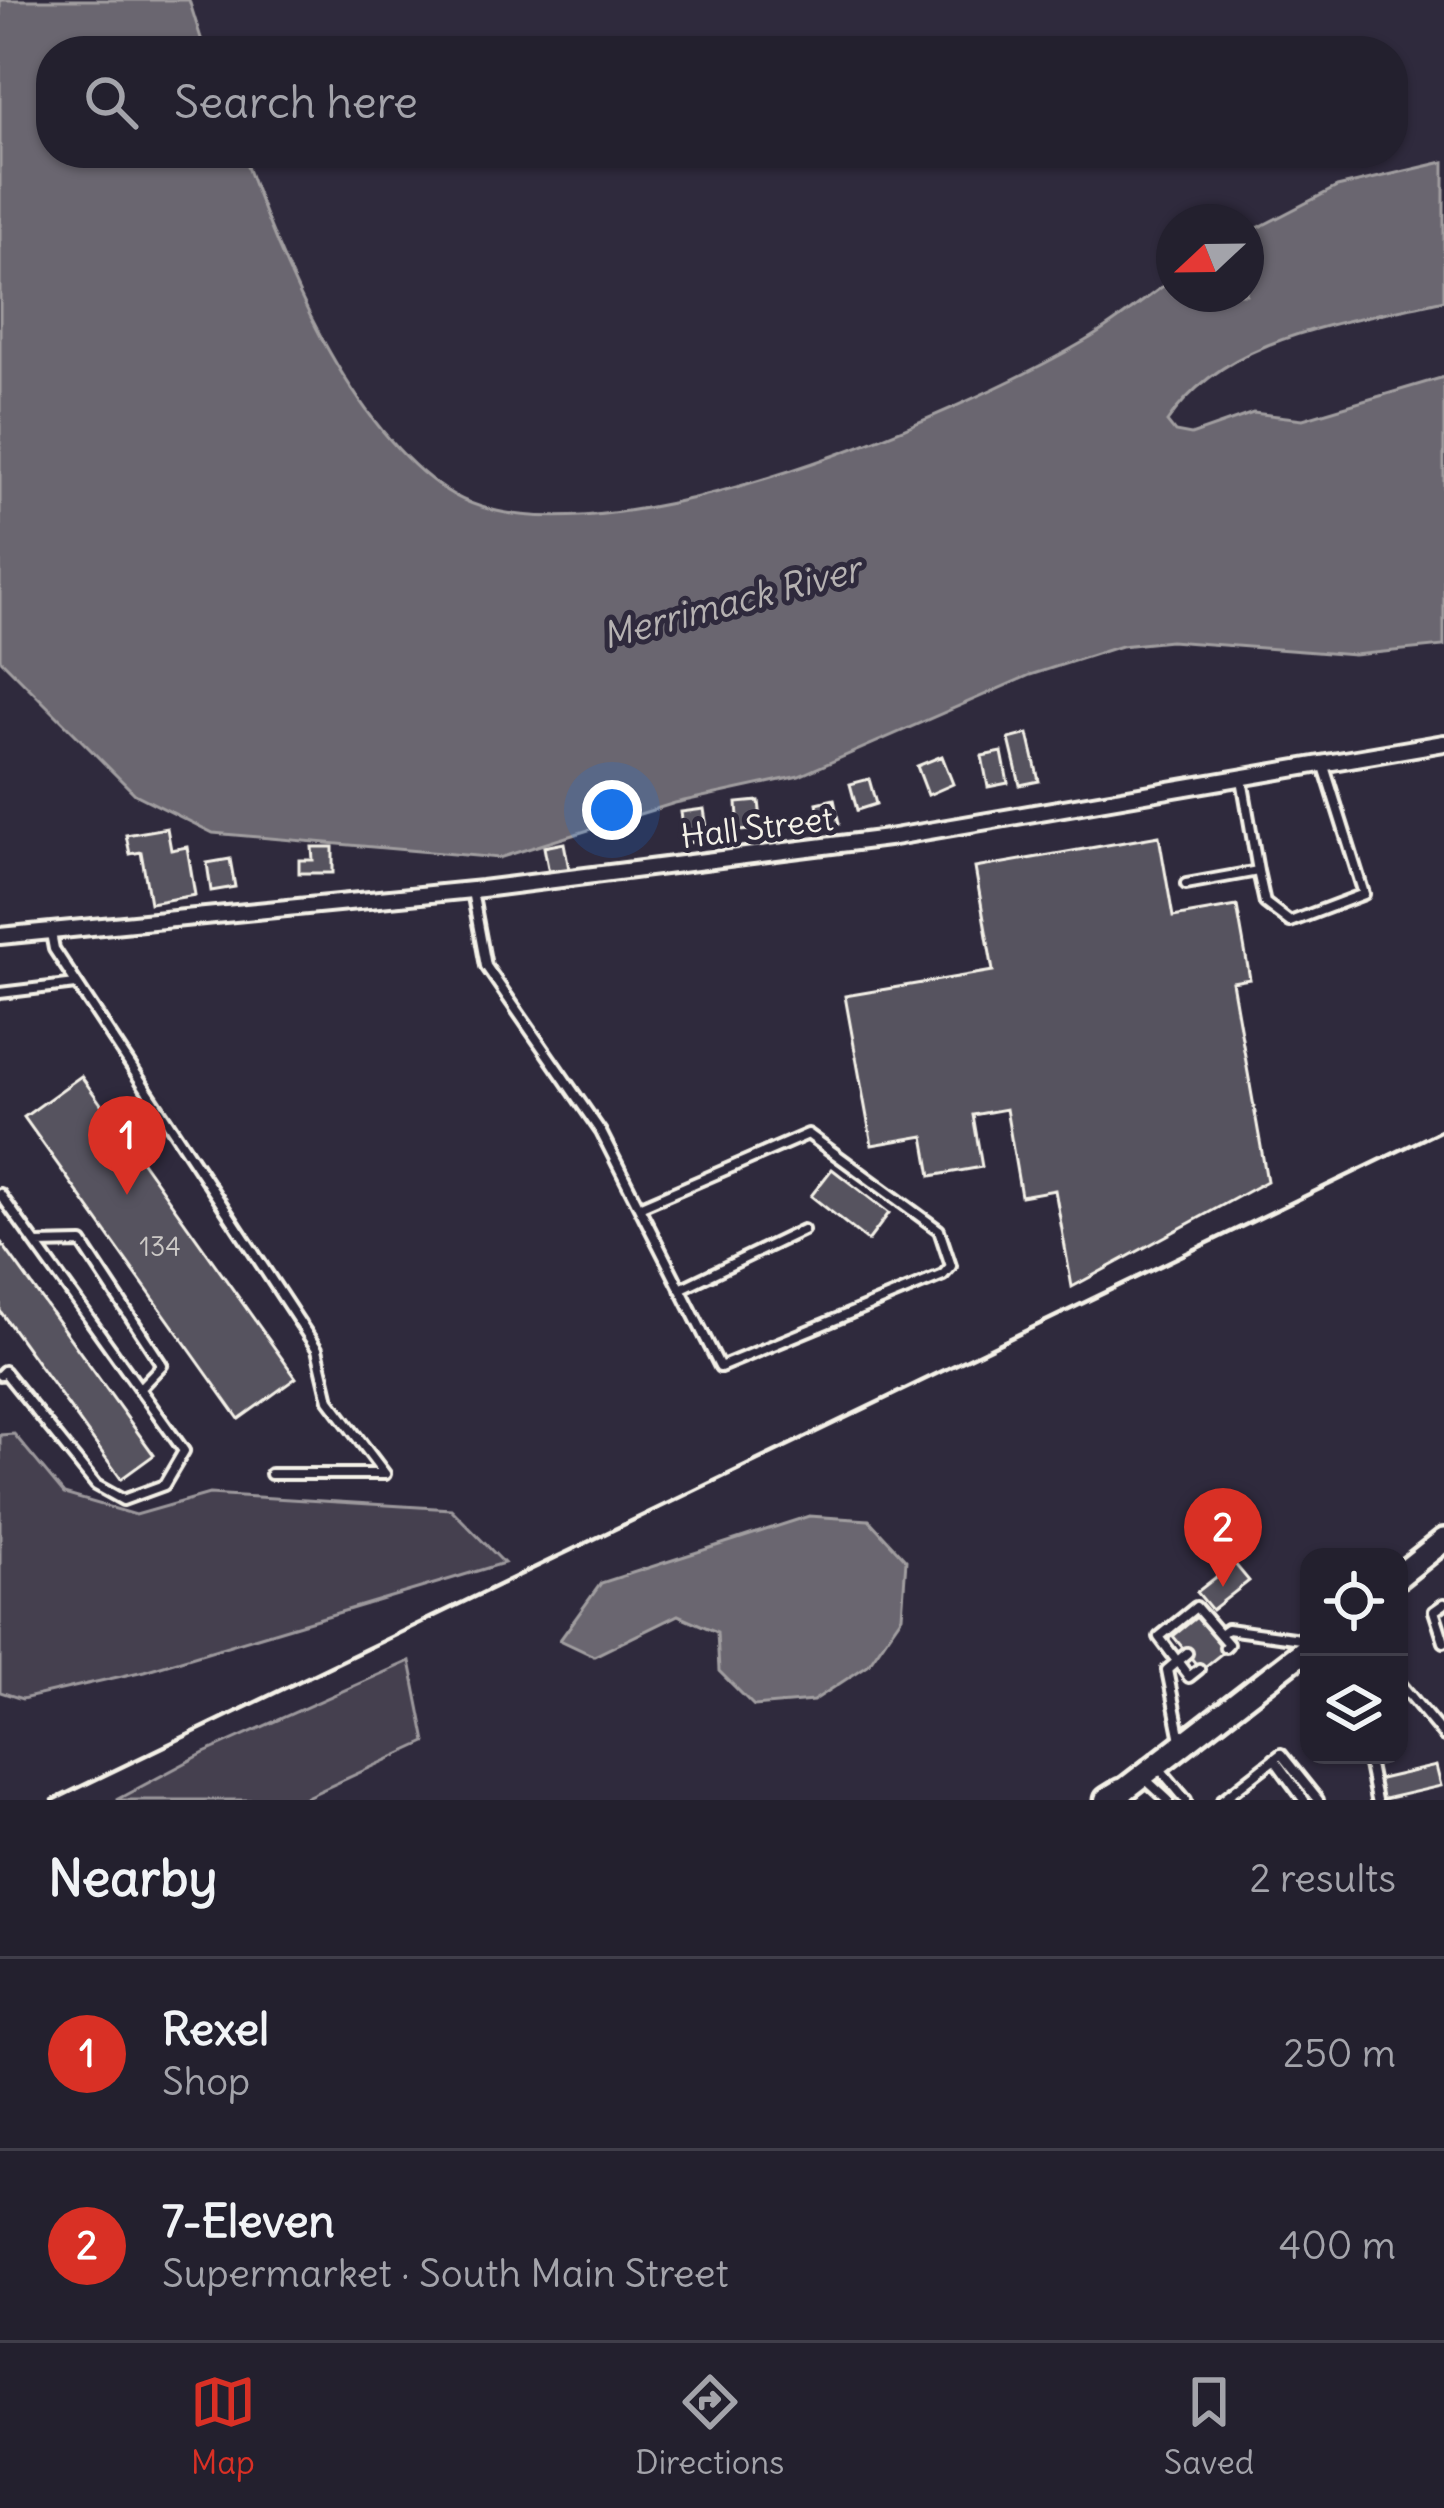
<!DOCTYPE html>
<html lang="en">
<head>
<meta charset="utf-8">
<style>
	body { margin:0; font-family:Delius,sans-serif; background:#2f2d3a; color:#f1f3f6 }
	.controls { position:absolute; right:36px; bottom:36px; display:grid; overflow:hidden; border-radius:24px; box-shadow:0 3px 9px #0004 }
	.controls button { width:108px; height:108px; display:grid; place-items:center; padding:0; border:0; border-bottom:3px solid #403e4a; background:#23202e; color:#f1f3f6; font:60px sans-serif }
	.compass { position:absolute; left:1156px; top:204px; width:108px; height:108px; border-radius:50%; background:#23202e; box-shadow:0 3px 9px #0004; rotate:248deg }
	.you { position:absolute; left:612px; top:810px; width:42px; height:42px; margin:-30px; border:9px solid #fff; border-radius:50%; background:#1a73e8; box-shadow:0 0 0 18px #1a73e833 }
	.badge { display:grid; place-items:center; width:78px; height:78px; border-radius:50%; background:#d93025; color:#fff; font-size:39px; font-weight:700 }
	.pin { position:absolute; translate:-50% -99px; filter:drop-shadow(0 3px 6px #0008) }
	.pin::after { content:''; position:absolute; top:63px; width:42px; height:36px; background:inherit; clip-path:polygon(0 0,100% 0,50% 100%) }
	.list { margin:0; padding:0; list-style:none }
	h2 { display:flex; justify-content:space-between; align-items:center; height:156px; margin:0; padding:0 48px; font-size:51px }
	h2 small { font-size:39px; font-weight:400; color:#a3a3aa }
	.list li { display:grid; grid-template-columns:78px 1fr auto; gap:36px; align-items:center; box-sizing:border-box; height:192px; padding:0 48px; border-top:3px solid #403e4a }
	.list b { display:block; font-size:45px; white-space:nowrap }
	.list p { margin:0; font-size:39px; white-space:nowrap; color:#a3a3aa }
	.list em { font-size:39px; font-style:normal; color:#a3a3aa }
	.icon { flex:none; width:66px; height:66px; fill:none; stroke:currentColor; stroke-width:2; stroke-linecap:round; stroke-linejoin:round }
	.map { position:relative; flex:none; width:1444px; height:1800px; overflow:hidden }
	.search { position:absolute; background:#23202e; box-shadow:0 3px 9px #0004; left:36px; right:36px; top:36px; height:132px; display:flex; align-items:center; gap:30px; box-sizing:border-box; padding:0 42px; border-radius:48px; color:#a3a3aa; font-size:45px }
	.sheet { height:540px; background:#23202e }
	nav { display:flex; justify-content:space-around; align-items:center; box-sizing:border-box; height:168px; border-top:3px solid #403e4a; background:#23202e; font-size:33px; color:#a3a3aa }
	nav a { display:grid; justify-items:center; gap:6px }
	nav .on { color:#d93025 }
	.map>svg:first-child { display:block }
	.green { fill:#454050; stroke:#9c989c; stroke-width:3 }
	.water { fill:#6a6670; stroke:#a19ea0; stroke-width:3 }
	.building { fill:#56525f; stroke:#f4f1e8; stroke-width:3 }
	.lines { fill:none; stroke-linecap:round; stroke-linejoin:round }
	.lane-casing { stroke:#f4f1e8; stroke-width:16 }
	.street-casing { stroke:#f4f1e8; stroke-width:22 }
	.primary-casing { stroke:#f4f1e8; stroke-width:30 }
	.highway-casing { stroke:#f4f1e8; stroke-width:33 }
	.lane { stroke:#2f2a3d; stroke-width:8 }
	.street { stroke:#2f2a3d; stroke-width:14 }
	.primary { stroke:#2f2a3d; stroke-width:21 }
	.highway { stroke:#2f2a3d; stroke-width:24 }
	.rail { stroke:#f4f1e8; stroke-width:4.5 }
	.labels { text-anchor:middle; stroke-width:10; stroke-linejoin:round; paint-order:stroke }
	.number-label { font-size:27px; fill:#ccc9c6 }
	.street-label { font-size:33px; fill:#f4f1e8; stroke:#2f2a3d }
	.water-label { font-size:36px; font-style:italic; fill:#b6b2b2; stroke:#2f2a3d }
</style>
</head>
<body>
<div class="map">
<svg width="1444" height="1800" viewBox="0 0 1444 1800">
	<rect width="100%" height="100%" fill="#2f2a3d"/>
	<filter id="ink" filterUnits="userSpaceOnUse"><feTurbulence type="fractalNoise" baseFrequency=".00833" numOctaves="2"/><feDisplacementMap in="SourceGraphic" scale="24" xChannelSelector="R" yChannelSelector="G"/><feConvolveMatrix kernelMatrix="1 2 1 2 8 2 1 2 1" color-interpolation-filters="sRGB"/></filter>
	<g filter="url(#ink)">
		<!-- green -->
		<path class="green" d="M14,1434L64,1494L136,1515L209,1494L451,1509L504,1563L144,1671L22,1699L0,1692V1435Z
			M410,1661L426,1742L300,1800H116L204,1753Z"/>
		<!-- water -->
		<path class="water" d="M0,0H189L205,51H51V153H242C282,263 347,425 447,491C582,580 957,416 1085,341C1116,323 1145,299 1174,278V294H1246V234L1337,187L1444,162V300C1347,323 1227,333 1167,422L1175,432L1191,435L1253,413L1303,419L1444,377V646L1354,655L1170,641L1121,646L1030,675L799,776L675,803L499,858L213,833L135,794L0,659Z
			M809,1516L869,1520L906,1560L902,1616L868,1665L813,1701L754,1706L719,1671L717,1632L678,1615L594,1656L560,1640L601,1583Z"/>
		<!-- building -->
		<path class="building" d="M1028,734L1039,781L1020,785L1009,739Z
			M1002,752L1008,783L988,787L982,756Z
			M942,756L953,784L928,795L917,766Z
			M869,779L876,804L857,810L850,784Z
			M834,799L839,824L822,827L817,803Z
			M759,801L762,829L739,831L737,803Z
			M704,809L709,840L685,843L681,812Z
			M167,828L171,850L187,847L195,895L150,903L141,852L130,854L126,835Z
			M1159,836L1173,917L1237,906L1250,979L1232,982L1267,1181L1072,1287L1055,1190L1021,1196L1006,1109L973,1115L982,1167L931,1176L924,1136L872,1145L845,996L993,971L975,868Z
			M564,843L569,869L549,873L544,847Z
			M312,847H333V873H299V860H313Z
			M230,859L235,887L211,891L207,863Z
			M81,1076L296,1378L239,1419L24,1117Z
			M832,1169L889,1213L868,1241L811,1196Z
			M0,1241L154,1455L121,1479L0,1311Z
			M1234,1563L1249,1581L1212,1610L1197,1592Z
			M1199,1615L1226,1650L1201,1670L1173,1636Z
			M1436,1766L1441,1786L1380,1800L1376,1780Z"/>
		<g class="lines">
			<defs>
				<path id="lane" d="M1242,779L1258,871
					M1186,884L1258,871L1265,903L1290,922L1364,894L1323,763
					M472,891L486,966L601,1132L720,1367L943,1275L951,1266L939,1230L808,1134L639,1207
					M51,933L54,949L317,1349L329,1400L385,1474H271
					M0,993L76,984
					M0,1194L184,1451L164,1485L123,1500L96,1485L4,1371L0,1375
					M37,1244L82,1243L162,1365L139,1389
					M680,1289L803,1230
					M1444,1604L1434,1611L1444,1642
					M1220,1634L1227,1629L1308,1640
					M1399,1653V1686
					M1199,1669L1189,1677L1159,1637L1196,1607L1228,1644L1225,1647
					M1399,1682L1444,1736
					M1181,1740L1167,1670L1187,1653
					M1367,1755L1376,1800
					M1274,1759L1304,1800
					M1160,1769L1186,1800
					M1144,1778L1168,1800
					M1222,1800L1281,1754L1318,1800"/>
				<path id="street" d="M0,936L482,889L888,838L1444,743"/>
				<path id="primary" d="M1399,1576L1444,1540
					M1111,1800L1309,1647"/>
				<path id="highway" d="M1108,1800L1121,1792"/>
			</defs>
			<!-- lane casing -->
			<use href="#lane" class="lane-casing"/>
			<!-- street casing -->
			<use href="#street" class="street-casing"/>
			<!-- primary casing -->
			<use href="#primary" class="primary-casing"/>
			<!-- highway casing -->
			<use href="#highway" class="highway-casing"/>
			<!-- lane -->
			<use href="#lane" class="lane"/>
			<!-- street -->
			<use href="#street" class="street"/>
			<!-- primary -->
			<use href="#primary" class="primary"/>
			<!-- highway -->
			<use href="#highway" class="highway"/>
			<!-- rail -->
			<path class="rail" d="M53,1800L1444,1129"/>
		</g>
	</g>
	<g class="labels">
		<!-- number labels -->
		<g class="number-label">
			<text x="160" y="1256">134</text>
		</g>
		<!-- street labels -->
		<g class="street-label">
			<text transform="translate(757 827) rotate(-7)" y="12">Hall Street</text>
		</g>
		<!-- water labels -->
		<g class="water-label">
			<text transform="translate(731 602) rotate(-15)" y="13">Merrimack River</text>
		</g>
	</g>
</svg>
<div class="controls">
<button><svg class="icon" aria-label="locate" viewBox="0 0 24 24"><circle cx="12" cy="12" r="6"/><path d="M12 2v4M12 18v4M2 12h4M18 12h4"/></svg></button>
<button><svg class="icon" aria-label="layers" viewBox="0 0 24 24"><path d="M12 4l9 5-9 5-9-5zM3 14l9 5 9-5"/></svg></button>
</div>
<svg class="compass" viewBox="-18 -18 36 36"><path d="M0-13l5 13h-10z" fill="#e53935"/><path d="M0 13l5-13h-10z" fill="#a3a3aa"/></svg>
<div class="you"></div>
<div class="pin badge" style="left:127px;top:1195px">1</div>
<div class="pin badge" style="left:1223px;top:1587px">2</div>
<div class="search"><svg class="icon" aria-label="search" viewBox="0 0 24 24"><circle cx="10" cy="10" r="6"/><path d="M15 15l6 6"/></svg>Search here</div>
</div>
<section class="sheet">
<h2>Nearby<small>2 results</small></h2>
<ul class="list">
<li><span class="badge">1</span><div><b>Rexel</b><p>Shop</p></div><em>250 m</em></li>
<li><span class="badge">2</span><div><b>7-Eleven</b><p>Supermarket · South Main Street</p></div><em>400 m</em></li>
</ul>
</section>
<nav>
<a class="on"><svg class="icon" aria-label="map" viewBox="0 0 24 24"><path d="M3 6l6-2 6 2 6-2v14l-6 2-6-2-6 2zM9 4v14M15 6v14"/></svg>Map</a>
<a><svg class="icon" aria-label="directions" viewBox="0 0 24 24"><path d="M12 3l9 9-9 9-9-9zM9 14v-3h6M13 9l2 2-2 2"/></svg>Directions</a>
<a><svg class="icon" aria-label="saved" viewBox="0 0 24 24"><path d="M7 4h10v16l-5-4-5 4z"/></svg>Saved</a>
</nav>
</body>
</html>
